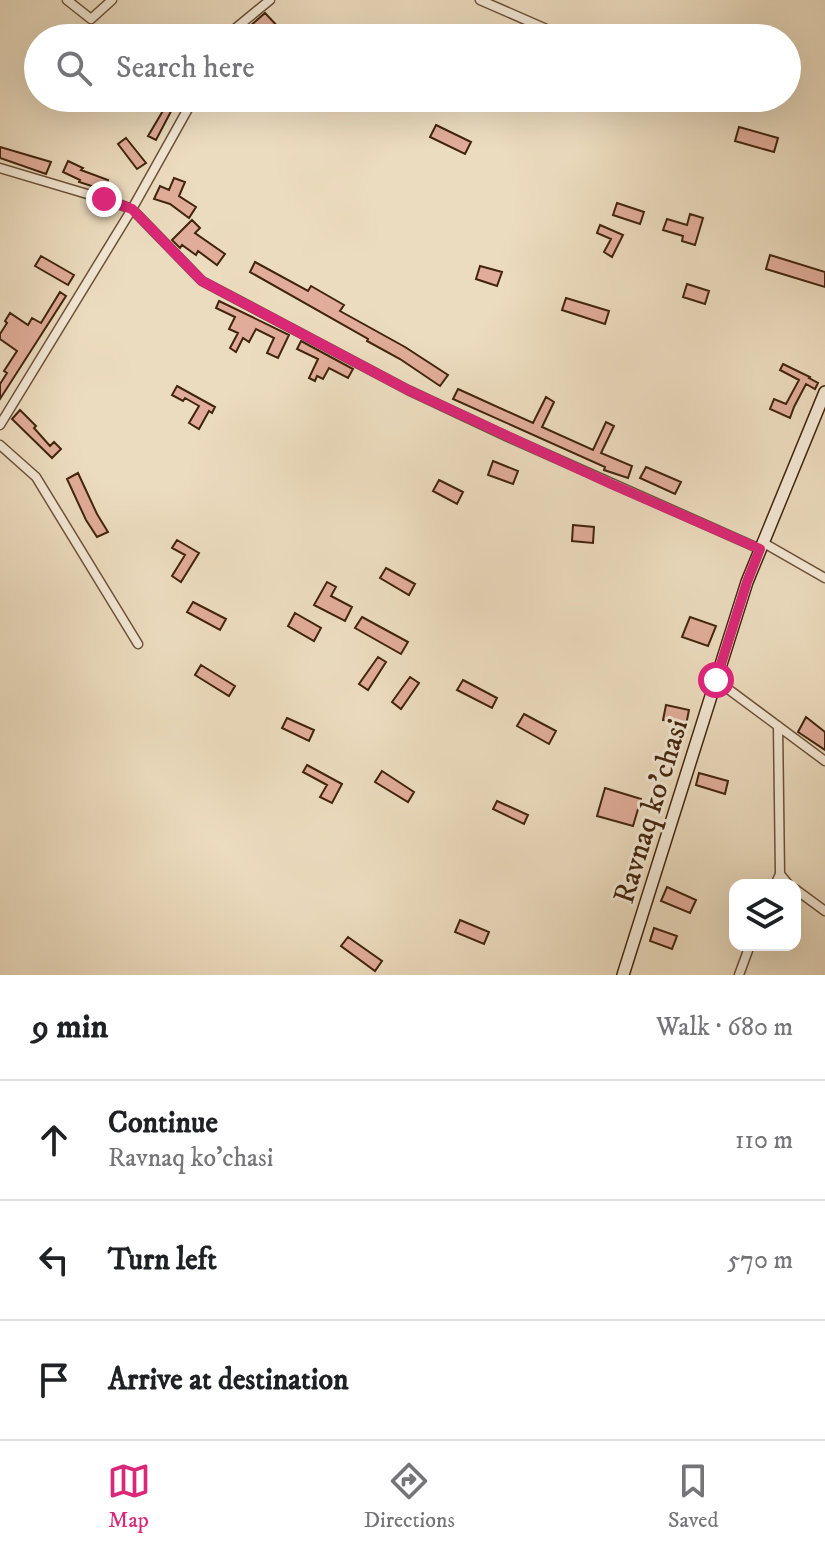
<!DOCTYPE html>
<html lang="en">
<head>
<meta charset="utf-8">
<style>
	body { margin:0; font-family:"IM FELL DW Pica",serif; background:#f2f2f2; color:#202124 }
	.controls { position:absolute; right:24px; bottom:24px; display:grid; overflow:hidden; border-radius:16px; box-shadow:0 8px 32px #0002 }
	.controls button { width:72px; height:72px; display:grid; place-items:center; padding:0; border:0; border-bottom:2px solid #e0e0e0; background:#fff; color:#202124; font:40px sans-serif }
	.stop { position:absolute; width:24px; height:24px; margin:-18px; border:6px solid #db2777; border-radius:50%; background:#fff }
	.stop.end { background:#db2777; border-color:#fff; box-shadow:0 2px 8px #0008 }
	.list { margin:0; padding:0; list-style:none }
	h2 { display:flex; justify-content:space-between; align-items:center; height:104px; margin:0; padding:0 32px; font-size:34px }
	h2 small { font-size:26px; font-weight:400; color:#757577 }
	.list li { display:grid; grid-template-columns:52px 1fr auto; gap:24px; align-items:center; box-sizing:border-box; height:120px; padding:0 32px; border-top:2px solid #e0e0e0 }
	.list b { display:block; font-size:30px; white-space:nowrap }
	.list p { margin:0; font-size:26px; white-space:nowrap; color:#757577 }
	.list em { font-size:26px; font-style:normal; color:#757577 }
	.icon { flex:none; width:44px; height:44px; fill:none; stroke:currentColor; stroke-width:2; stroke-linecap:round; stroke-linejoin:round }
	.map { position:relative; flex:none; width:825px; height:975px; overflow:hidden }
	.search { position:absolute; background:#fff; box-shadow:0 8px 32px #0002; left:24px; right:24px; top:24px; height:88px; display:flex; align-items:center; gap:20px; box-sizing:border-box; padding:0 28px; border-radius:44px; color:#757577; font-size:30px }
	.sheet { height:464px; background:#fff }
	nav { display:flex; justify-content:space-around; align-items:center; box-sizing:border-box; height:112px; border-top:2px solid #e0e0e0; background:#fff; font-size:22px; color:#757577 }
	nav a { display:grid; justify-items:center; gap:4px }
	nav .on { color:#db2777 }
	.map>svg:first-child { display:block }
	.building { fill:#e1ad9a; stroke:#41240c; stroke-width:2 }
	.lines { fill:none; stroke-linecap:round; stroke-linejoin:round }
	.street-casing { stroke:#6c5239; stroke-width:11 }
	.secondary-casing { stroke:#41240c; stroke-width:14 }
	.street { stroke:#f3e8d5; stroke-width:8 }
	.secondary { stroke:#f3e8d5; stroke-width:11 }
	.route { stroke:#db2777; stroke-width:10 }
	.labels { text-anchor:middle; stroke-width:6; stroke-linejoin:round; paint-order:stroke }
	.street-label { font-size:30px; fill:#41240c; stroke:#f3e8d5 }
</style>
</head>
<body>
<div class="map">
<svg width="825" height="975" viewBox="0 0 825 975">
	<rect width="100%" height="100%" fill="#ecdcbf"/>
	<filter id="stains"><feTurbulence type="fractalNoise" baseFrequency=".0025" numOctaves="4"/><feColorMatrix values="0 0 0 0 .2 0 0 0 0 .09 0 0 0 0 .02 0 0 0 .5 -.17"/></filter>
	<radialGradient id="worn" r=".72"><stop offset=".6" stop-color="#630" stop-opacity="0"/><stop offset="1" stop-color="#630" stop-opacity=".3"/></radialGradient>
	<!-- building -->
	<path class="building" d="M265,13L280,29L290,38H274L268,33L263,38H245L241,34Z
		M146,98H178L156,140L148,136L164,109Z
		M436,125L471,142L465,154L430,137Z
		M739,127L778,138L774,152L735,141Z
		M126,138L146,163L137,169L118,144Z
		M0,147L51,162L46,174L0,158Z
		M68,161L83,168L81,170L108,180L104,190L79,182L80,180L63,172Z
		M174,178L185,182L179,196L196,207L189,218L170,204L154,199L160,186L169,190Z
		M617,203L644,212L640,224L613,215Z
		M690,214L703,218L695,245L682,241L683,236L663,230L667,219L687,225Z
		M192,220L200,228L195,233L225,254L217,265L198,251L196,255L182,245L180,248L172,240Z
		M600,225L623,235L612,257L604,252L611,239L597,233Z
		M770,255L825,272V287L766,269Z
		M41,256L74,275L68,285L35,266Z
		M255,262L308,291L311,286L344,305L340,311L405,347L448,375L440,386L400,359L367,341L368,339L250,272Z
		M480,266L502,272L497,286L476,279Z
		M687,284L709,291L705,304L683,297Z
		M60,292L66,296L0,399V384L7,373L4,371L17,351L0,339V334L7,323L5,321L10,313L28,325L32,318L41,323Z
		M566,298L609,311L605,324L562,310Z
		M219,301L289,335L278,358L267,353L274,338L256,329L249,342L243,338L236,352L230,348L238,333L229,329L235,317L216,308Z
		M301,341L353,369L348,378L329,368L323,379L317,376L315,381L309,378L318,359L297,349Z
		M783,364L810,377L809,378L818,383L815,389L806,384L794,407L790,418L770,409L774,399L786,404L799,380L780,370Z
		M177,386L215,407L212,413L209,411L199,429L189,423L199,406L185,398L183,401L172,395Z
		M458,389L533,423L546,397L554,402L542,427L593,450L606,422L614,426L601,453L632,466L628,478L604,470L605,467L453,399Z
		M20,410L36,426L34,428L50,446L54,442L61,449L52,458L12,419Z
		M493,461L518,471L513,484L488,475Z
		M646,467L681,482L675,494L640,478Z
		M78,473L97,514L108,532L97,537L86,520L67,479Z
		M439,480L463,492L457,504L433,491Z
		M573,525L594,527L593,543L572,541Z
		M177,540L199,553L181,582L172,576L185,555L172,548Z
		M386,568L415,584L409,595L380,578Z
		M327,582L336,587L331,596L352,607L345,621L314,605Z
		M193,602L226,619L220,630L187,612Z
		M295,613L321,628L314,641L288,626Z
		M362,617L408,642L401,654L355,628Z
		M690,617L716,626L708,646L682,637Z
		M378,657L386,662L368,690L359,684Z
		M201,665L235,686L229,696L195,675Z
		M410,677L419,683L401,709L392,702Z
		M463,680L497,698L492,708L457,690Z
		M666,705L689,710L686,725L663,720Z
		M524,714L556,731L549,744L517,726Z
		M806,717L825,732V750L798,732Z
		M287,718L314,730L309,741L282,728Z
		M307,765L342,784L332,803L320,797L327,785L303,772Z
		M382,771L414,792L408,802L375,782Z
		M699,773L728,781L725,794L696,785Z
		M605,788L641,799L633,826L597,816Z
		M497,801L528,815L524,824L493,809Z
		M667,887L696,900L690,913L661,901Z
		M460,920L489,932L484,944L455,932Z
		M654,928L677,936L672,949L650,941Z
		M348,937L382,961L375,971L341,946Z"/>
	<g class="lines">
		<defs>
			<path id="street" d="M67,0L91,19L112,0
				M480,0L567,38
				M228,38L231,32L270,0
				M0,168L104,199L132,209L202,281L408,390L508,437L760,549
				M0,425L132,209L194,98
				M0,445L36,477L138,644
				M762,542L825,578
				M716,680L825,761
				M780,874L789,885
				M775,885L780,874L778,726
				M795,889L825,911
				M739,975L750,945"/>
			<path id="secondary" d="M623,975L747,582L825,392"/>
		</defs>
		<!-- street casing -->
		<use href="#street" class="street-casing"/>
		<!-- secondary casing -->
		<use href="#secondary" class="secondary-casing"/>
		<!-- street -->
		<use href="#street" class="street"/>
		<!-- secondary -->
		<use href="#secondary" class="secondary"/>
	</g>
	<g class="lines">
		<!-- route -->
		<path class="route" d="M104,199L132,209L202,281L408,390L611,484L760,549L747,582L716,680"/>
	</g>
	<g class="labels">
		<!-- street labels -->
		<g class="street-label">
			<text transform="translate(650 811) rotate(-73)" y="10">Ravnaq ko'chasi</text>
		</g>
	</g>
	<rect width="100%" height="100%" filter="url(#stains)"/>
	<rect width="100%" height="100%" fill="url(#worn)"/>
</svg>
<div class="controls">
<button><svg class="icon" aria-label="layers" viewBox="0 0 24 24"><path d="M12 4l9 5-9 5-9-5zM3 14l9 5 9-5"/></svg></button>
</div>
<div class="stop" style="left:716px;top:680px"></div>
<div class="stop end" style="left:104px;top:199px"></div>
<div class="search"><svg class="icon" aria-label="search" viewBox="0 0 24 24"><circle cx="10" cy="10" r="6"/><path d="M15 15l6 6"/></svg>Search here</div>
</div>
<section class="sheet">
<h2>9 min<small>Walk · 680 m</small></h2>
<ul class="list">
<li><svg class="icon" aria-label="ahead" viewBox="0 0 24 24"><path d="M12 20V5M6 11l6-6 6 6"/></svg><div><b>Continue</b><p>Ravnaq ko'chasi</p></div><em>110 m</em></li>
<li><svg class="icon" aria-label="left" viewBox="0 0 24 24"><path d="M17 20v-9H6M10 6l-5 5 5 5"/></svg><div><b>Turn left</b></div><em>570 m</em></li>
<li><svg class="icon" aria-label="arrive" viewBox="0 0 24 24"><path d="M6 21V4h12l-3 4 3 4H6"/></svg><div><b>Arrive at destination</b></div></li>
</ul>
</section>
<nav>
<a class="on"><svg class="icon" aria-label="map" viewBox="0 0 24 24"><path d="M3 6l6-2 6 2 6-2v14l-6 2-6-2-6 2zM9 4v14M15 6v14"/></svg>Map</a>
<a><svg class="icon" aria-label="directions" viewBox="0 0 24 24"><path d="M12 3l9 9-9 9-9-9zM9 14v-3h6M13 9l2 2-2 2"/></svg>Directions</a>
<a><svg class="icon" aria-label="saved" viewBox="0 0 24 24"><path d="M7 4h10v16l-5-4-5 4z"/></svg>Saved</a>
</nav>
</body>
</html>
